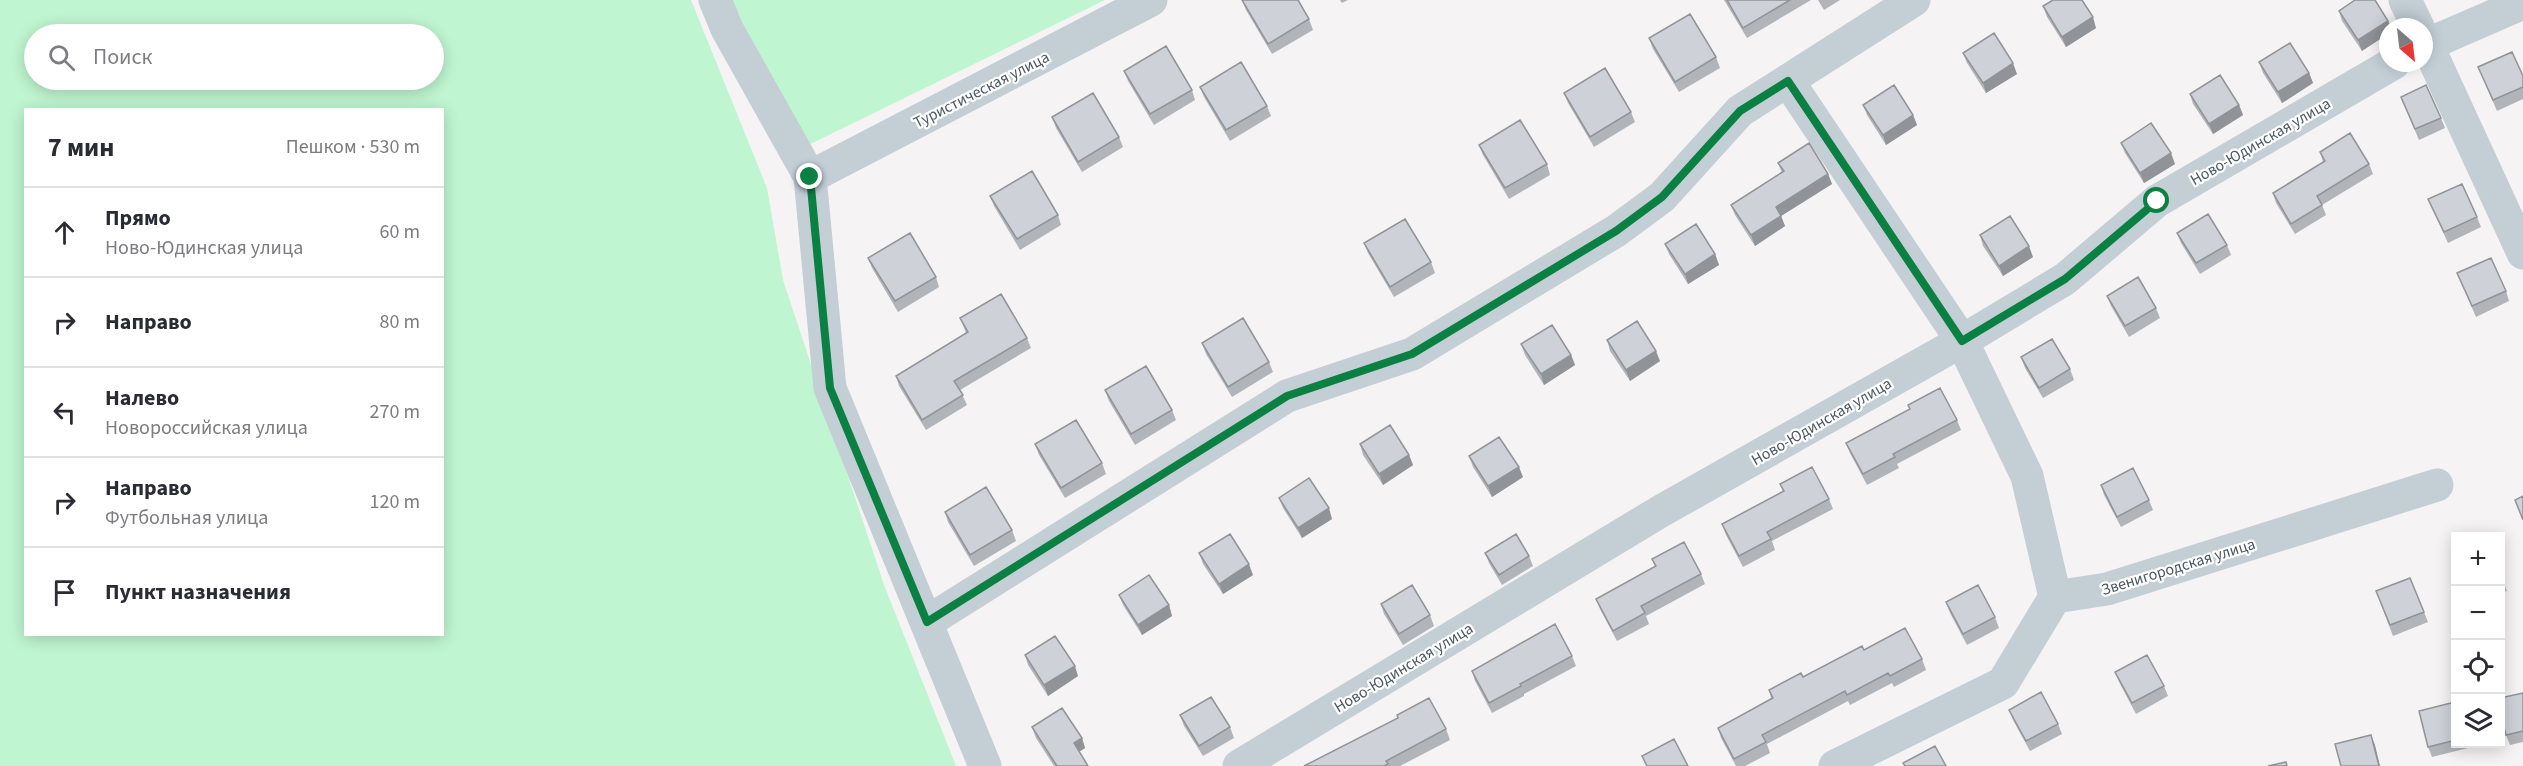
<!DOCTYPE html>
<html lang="ru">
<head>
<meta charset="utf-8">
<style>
	body { margin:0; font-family:"Source Sans 3",sans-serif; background:#f2f2f3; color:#2b2b33 }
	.controls { position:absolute; right:18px; bottom:18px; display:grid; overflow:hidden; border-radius:0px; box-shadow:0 3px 15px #0003 }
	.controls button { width:54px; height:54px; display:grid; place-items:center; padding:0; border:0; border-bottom:2px solid #e1e1e2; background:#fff; color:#2b2b33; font:30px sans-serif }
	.compass { position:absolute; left:2379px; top:18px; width:54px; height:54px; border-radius:50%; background:#fff; box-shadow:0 3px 15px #0003; rotate:152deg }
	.stop { position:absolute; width:18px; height:18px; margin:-14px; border:4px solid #0b8043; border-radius:50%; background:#fff }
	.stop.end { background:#0b8043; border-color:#fff; box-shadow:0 2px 6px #0008 }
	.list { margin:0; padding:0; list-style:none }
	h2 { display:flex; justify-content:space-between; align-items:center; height:78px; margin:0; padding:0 24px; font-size:26px }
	h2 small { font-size:20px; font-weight:400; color:#7c7c81 }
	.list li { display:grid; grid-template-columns:39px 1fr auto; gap:18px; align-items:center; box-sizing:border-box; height:90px; padding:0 24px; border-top:2px solid #e1e1e2 }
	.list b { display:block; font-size:22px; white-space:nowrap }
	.list p { margin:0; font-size:20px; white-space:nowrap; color:#7c7c81 }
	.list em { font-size:20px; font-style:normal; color:#7c7c81 }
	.icon { flex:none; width:33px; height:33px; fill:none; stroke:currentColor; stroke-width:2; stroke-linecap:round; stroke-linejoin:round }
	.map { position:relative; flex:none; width:2523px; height:766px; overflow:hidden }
	.search { position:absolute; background:#fff; box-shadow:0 3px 15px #0003; left:24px; top:24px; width:420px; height:66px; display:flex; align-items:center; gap:15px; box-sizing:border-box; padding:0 21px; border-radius:33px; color:#7c7c81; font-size:22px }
	.panel { position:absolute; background:#fff; box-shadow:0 3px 15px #0003; left:24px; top:108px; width:420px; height:528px; border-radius:0px }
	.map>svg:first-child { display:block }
	.green { fill:#bff5d0; fill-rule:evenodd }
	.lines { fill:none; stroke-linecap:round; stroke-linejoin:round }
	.minor { stroke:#c3ced5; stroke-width:33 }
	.wall { fill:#b1b5ba }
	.shaded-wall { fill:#909397 }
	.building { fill:#ced2d8; stroke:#909397; stroke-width:1.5 }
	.route { stroke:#0b8043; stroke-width:8 }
	.labels { text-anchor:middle; stroke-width:4.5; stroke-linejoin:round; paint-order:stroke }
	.street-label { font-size:16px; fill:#485863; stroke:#fff }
</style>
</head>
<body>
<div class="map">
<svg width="2523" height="766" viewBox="0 0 2523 766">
	<rect width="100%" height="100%" fill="#f5f3f3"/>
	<!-- green -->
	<path class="green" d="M0,0H691L767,188L783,280L884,585L956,766H0ZM34,34H434V80H34ZM26,110H442V634H26Z
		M727,0H1105L792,153Z"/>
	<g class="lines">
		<!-- minor -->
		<path class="minor" d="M715,0L727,29L810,177L830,388L985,766
			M2405,0L2418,27
			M2424,38L2523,253
			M2424,46L2523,3
			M1788,81L1962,341L2027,476L2055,597
			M810,177L1151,0
			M927,622L1287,396L1412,354L1616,231L1662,197L1740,111L1914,0
			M1239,766L1661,511L1962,341L2065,279L2157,201L2394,63
			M1835,766L2003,683L2055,597L2107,589L2437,485"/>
	</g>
	<!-- wall -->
	<path class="wall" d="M1242,0L1309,19L1313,30L1272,54L1246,10Z
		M1340,0H1348L1342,3Z
		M1724,0H1811L1747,38Z
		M1818,0H1840L1824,10Z
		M2043,6L2096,28L2066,47L2047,17Z
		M2339,11L2388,21L2391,27H2388L2362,51L2342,21Z
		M1649,38L1716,57L1720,68L1679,92L1653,49Z
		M1963,53L2017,74L1986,93L1967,63Z
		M2259,62L2309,73L2313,83L2282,103L2263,73Z
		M2478,67L2523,76V99L2497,111Z
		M1124,71L1192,90L1195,100L1154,125L1128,81Z
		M1200,87L1267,106L1271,116L1230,141L1204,97Z
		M1564,93L1631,112L1635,122L1594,147L1568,103Z
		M2190,94L2239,105L2243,115L2213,134L2193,104Z
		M2401,97L2441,118L2445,128L2419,140Z
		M1863,105L1913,115L1917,125L1886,145L1867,115Z
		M1052,117L1119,137L1123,147L1082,172L1056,128Z
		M2121,143L2175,164L2144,183L2125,153Z
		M1479,145L1547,164L1550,175L1509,199L1483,155Z
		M2320,152L2369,164L2373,174L2322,205L2326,215L2295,234L2276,203L2273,193L2323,162Z
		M1778,163L1828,174L1832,184L1781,216L1785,226L1755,246L1735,215L1731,205L1782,173Z
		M990,196L1058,215L1061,225L1020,250L994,206Z
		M2428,199L2477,217L2481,227L2448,243Z
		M2177,233L2227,245L2231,255L2200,274L2181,243Z
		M1980,235L2033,257L2003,276L1983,246Z
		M1364,243L1431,262L1435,273L1394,297L1368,253Z
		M1665,244L1715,254L1719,265L1688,284L1669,254Z
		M868,258L936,277L939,287L898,312L872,268Z
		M2457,273L2506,291L2509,301L2476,317Z
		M2107,296L2156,308L2160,318L2129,337L2111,306Z
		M960,318L1027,338L1031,348L960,390L967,405L926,430L899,386L896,376L966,333Z
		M1607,340L1660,361L1630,381L1610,351Z
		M1202,343L1269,362L1273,372L1232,397L1206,354Z
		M1521,344L1571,355L1575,365L1544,385L1525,355Z
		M2021,357L2070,369L2074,380L2043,398L2025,368Z
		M1105,390L1172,410L1176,420L1135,445L1109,401Z
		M1908,405L1957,420L1961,430L1897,464L1899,468L1867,485L1850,453L1846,443L1910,409Z
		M1035,444L1102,463L1106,474L1065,498L1039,455Z
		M1360,444L1409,455L1413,465L1383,485L1363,455Z
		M1469,456L1523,477L1492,497L1473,467Z
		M1780,484L1829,499L1833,509L1772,541L1775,550L1743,567L1726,535L1722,524L1783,492Z
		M2101,485L2149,500L2153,510L2121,527L2104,495Z
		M1279,498L1332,519L1302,538L1283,508Z
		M945,512L1012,530L1016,541L974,566L948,522Z
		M1199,553L1253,575L1223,594L1203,564Z
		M1485,553L1529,556L1533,566L1502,585L1489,563Z
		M1652,559L1701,574L1705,584L1646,616L1649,624L1617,641L1600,609L1596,599L1655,567Z
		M2500,574L2507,591L2500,593Z
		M1119,595L1169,605L1172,616L1142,635L1123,605Z
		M1946,602L1995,617L1999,628L1967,645L1950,613Z
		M2380,602L2424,612L2428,622L2393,636Z
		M1381,604L1430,615L1434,626L1403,645L1384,614Z
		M1864,650L1922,659L1926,670L1894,687L1892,683L1850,705L1848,701L1767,744L1770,753L1745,766H1736L1721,738L1718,728L1771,698L1769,690L1803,677Z
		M1025,655L1078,676L1048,696L1028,665Z
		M1572,656L1576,666L1524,694V696L1492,713L1475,681L1472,671Z
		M2115,672L2164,686L2168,696L2136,714L2119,682Z
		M2523,693V742L2510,745L2506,735Z
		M2455,702L2456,744H2467L2468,748L2432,757L2428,747Z
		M2009,710L2058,724L2062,734L2030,751L2013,720Z
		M1180,715L1230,727L1234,738L1203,756L1184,726Z
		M1032,727L1082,738L1085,748L1079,752L1088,766H1054L1036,738Z
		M1446,729L1450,740L1400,766H1304Z"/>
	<!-- shaded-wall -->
	<path class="shaded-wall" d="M2093,17L2096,28L2066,47L2062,37Z
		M2388,21L2391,27H2388V34L2362,51L2358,40Z
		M2013,63L2017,74L1986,93L1983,83Z
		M2309,73L2313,83L2282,103L2278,92Z
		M2239,105L2243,115L2213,134L2209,124Z
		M1913,115L1917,125L1886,145L1883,135Z
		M2171,153L2175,164L2144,183L2140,173Z
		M1828,174L1832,184L1781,216L1785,226L1755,246L1751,235L1776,207Z
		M2029,246L2033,257L2003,276L1999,266Z
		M1715,254L1719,265L1688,284L1685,274Z
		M1656,351L1660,361L1630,381L1626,370Z
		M1571,355L1575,365L1544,385L1541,374Z
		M1409,455L1413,465L1383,485L1379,474Z
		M1519,467L1523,477L1492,497L1488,486Z
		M1329,508L1332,519L1302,538L1298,528Z
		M1249,564L1253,575L1223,594L1219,584Z
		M1169,605L1172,616L1142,635L1138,625Z
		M1075,666L1078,676L1048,696L1044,685Z
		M2371,735L2375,745L2380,766H2379Z
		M1082,738L1085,748L1077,753L1074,743Z"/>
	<!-- building -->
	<path class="building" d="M1242,0H1298L1309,19L1268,44Z
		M1727,0H1790L1743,28Z
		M2053,0H2082L2093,17L2062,37L2043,6Z
		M2355,0H2375L2388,21L2358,40L2339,11Z
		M1690,14L1716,57L1675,82L1649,38Z
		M1994,33L2013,63L1983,83L1963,53Z
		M2290,43L2309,73L2278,92L2259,62Z
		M1166,46L1192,90L1150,114L1124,71Z
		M2512,52L2523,76V87L2493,100L2478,67Z
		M1241,62L1267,106L1226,130L1200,87Z
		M1605,68L1631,112L1590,137L1564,93Z
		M2220,75L2239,105L2209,124L2190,94Z
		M1894,85L1913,115L1883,135L1863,105Z
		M2426,85L2441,118L2415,129L2401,97Z
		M1093,93L1119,137L1078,162L1052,117Z
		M1520,120L1547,164L1505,188L1479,145Z
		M2151,123L2171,153L2140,173L2121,143Z
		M2350,133L2369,164L2317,196L2322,205L2291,224L2273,193L2325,161L2320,152Z
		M1809,143L1828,174L1776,207L1781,216L1751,235L1731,205L1784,171L1778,163Z
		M1032,171L1058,215L1017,239L990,196Z
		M2462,184L2477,217L2444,232L2428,199Z
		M2208,214L2227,245L2196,263L2177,233Z
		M2010,216L2029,246L1999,266L1980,235Z
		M1405,219L1431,262L1390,287L1364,243Z
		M1696,224L1715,254L1685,274L1665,244Z
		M910,233L936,277L895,301L868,258Z
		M2491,258L2506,291L2472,306L2457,273Z
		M2138,277L2156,308L2125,326L2107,296Z
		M1001,294L1027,338L954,381L963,395L922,420L896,376L968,332L960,318Z
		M1243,318L1269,362L1228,387L1202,343Z
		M1637,321L1656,351L1626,370L1607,340Z
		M1552,325L1571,355L1541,374L1521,344Z
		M2052,339L2070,369L2039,388L2021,357Z
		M1146,366L1172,410L1131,434L1105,390Z
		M1940,388L1957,420L1893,454L1895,457L1863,474L1846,443L1910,409L1908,405Z
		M1076,420L1102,463L1061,488L1035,444Z
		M1390,425L1409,455L1379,474L1360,444Z
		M1499,437L1519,467L1488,486L1469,456Z
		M1812,467L1829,499L1767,532L1771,539L1739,556L1722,524L1784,491L1780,484Z
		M2133,468L2149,500L2117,517L2101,485Z
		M1309,478L1329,508L1298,528L1279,498Z
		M986,487L1012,530L970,555L945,512Z
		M2523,496V520L2515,500Z
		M1230,534L1249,564L1219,584L1199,553Z
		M1516,534L1529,556L1499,575L1485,553Z
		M1684,542L1701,574L1641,606L1645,613L1613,631L1596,599L1656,566L1652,559Z
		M1149,575L1169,605L1138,625L1119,595Z
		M2410,578L2424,612L2390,625L2376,591Z
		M1412,585L1430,615L1399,634L1381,604Z
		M1978,585L1995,617L1963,634L1946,602Z
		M1555,624L1572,656L1520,684L1521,686L1489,703L1472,671Z
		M1905,628L1922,659L1890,676L1888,673L1847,695L1845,691L1762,735L1766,742L1734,759L1718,728L1773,698L1769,690L1801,673L1803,677L1862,646L1864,650Z
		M1055,636L1075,666L1044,685L1025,655Z
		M2147,655L2164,686L2132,703L2115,672Z
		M2041,692L2058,724L2026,741L2009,710Z
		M2523,693V731L2506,735L2500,711V698Z
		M1211,697L1230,727L1199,746L1180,715Z
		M1429,698L1446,729L1386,761L1388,764L1384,766H1304L1398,718L1397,715Z
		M2455,702L2456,740L2428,747L2419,711Z
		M1062,708L1082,738L1074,743L1088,766H1057L1032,727Z
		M2371,735L2379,766H2341L2335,744Z
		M1674,739L1688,766H1647L1642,756Z
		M1935,746L1946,766H1905L1903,763Z
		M2286,762L2287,766H2268Z"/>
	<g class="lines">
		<!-- route -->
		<path class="route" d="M810,177L830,388L927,622L1287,396L1412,354L1616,231L1662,197L1740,111L1788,81L1962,341L2065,279L2157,201"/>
	</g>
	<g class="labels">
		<!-- street labels -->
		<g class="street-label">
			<text transform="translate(981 89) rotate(-27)" y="6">Туристическая улица</text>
			<text transform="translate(2260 141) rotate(-30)" y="6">Ново-Юдинская улица</text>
			<text transform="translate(1821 421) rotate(-30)" y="6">Ново-Юдинская улица</text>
			<text transform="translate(2178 566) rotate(-17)" y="6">Звенигородская улица</text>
			<text transform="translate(1403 667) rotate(-31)" y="6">Ново-Юдинская улица</text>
		</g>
	</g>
</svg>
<div class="controls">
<button>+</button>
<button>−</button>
<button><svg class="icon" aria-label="locate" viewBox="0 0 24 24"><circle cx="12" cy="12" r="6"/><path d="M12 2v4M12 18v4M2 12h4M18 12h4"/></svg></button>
<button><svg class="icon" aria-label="layers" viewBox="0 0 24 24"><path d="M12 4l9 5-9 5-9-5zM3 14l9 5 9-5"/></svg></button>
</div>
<svg class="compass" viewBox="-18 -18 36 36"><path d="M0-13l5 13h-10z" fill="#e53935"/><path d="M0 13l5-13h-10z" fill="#7c7c81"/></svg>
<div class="stop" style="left:2157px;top:201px"></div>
<div class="stop end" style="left:810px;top:177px"></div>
<div class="search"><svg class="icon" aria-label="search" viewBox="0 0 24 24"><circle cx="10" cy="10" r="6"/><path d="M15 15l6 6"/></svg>Поиск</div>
<section class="panel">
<h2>7 мин<small>Пешком · 530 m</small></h2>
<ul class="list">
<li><svg class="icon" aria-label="ahead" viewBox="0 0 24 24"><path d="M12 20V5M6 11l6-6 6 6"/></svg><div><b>Прямо</b><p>Ново-Юдинская улица</p></div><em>60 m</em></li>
<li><svg class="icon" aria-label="right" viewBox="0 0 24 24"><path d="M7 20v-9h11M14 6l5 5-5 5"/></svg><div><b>Направо</b></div><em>80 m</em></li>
<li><svg class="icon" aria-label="left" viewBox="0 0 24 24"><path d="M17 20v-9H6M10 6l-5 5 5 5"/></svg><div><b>Налево</b><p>Новороссийская улица</p></div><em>270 m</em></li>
<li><svg class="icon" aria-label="right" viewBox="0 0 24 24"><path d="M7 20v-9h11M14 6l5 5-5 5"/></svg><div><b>Направо</b><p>Футбольная улица</p></div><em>120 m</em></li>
<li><svg class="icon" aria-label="arrive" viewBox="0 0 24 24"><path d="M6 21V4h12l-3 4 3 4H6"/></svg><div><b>Пункт назначения</b></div></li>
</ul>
</section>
</div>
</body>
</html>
